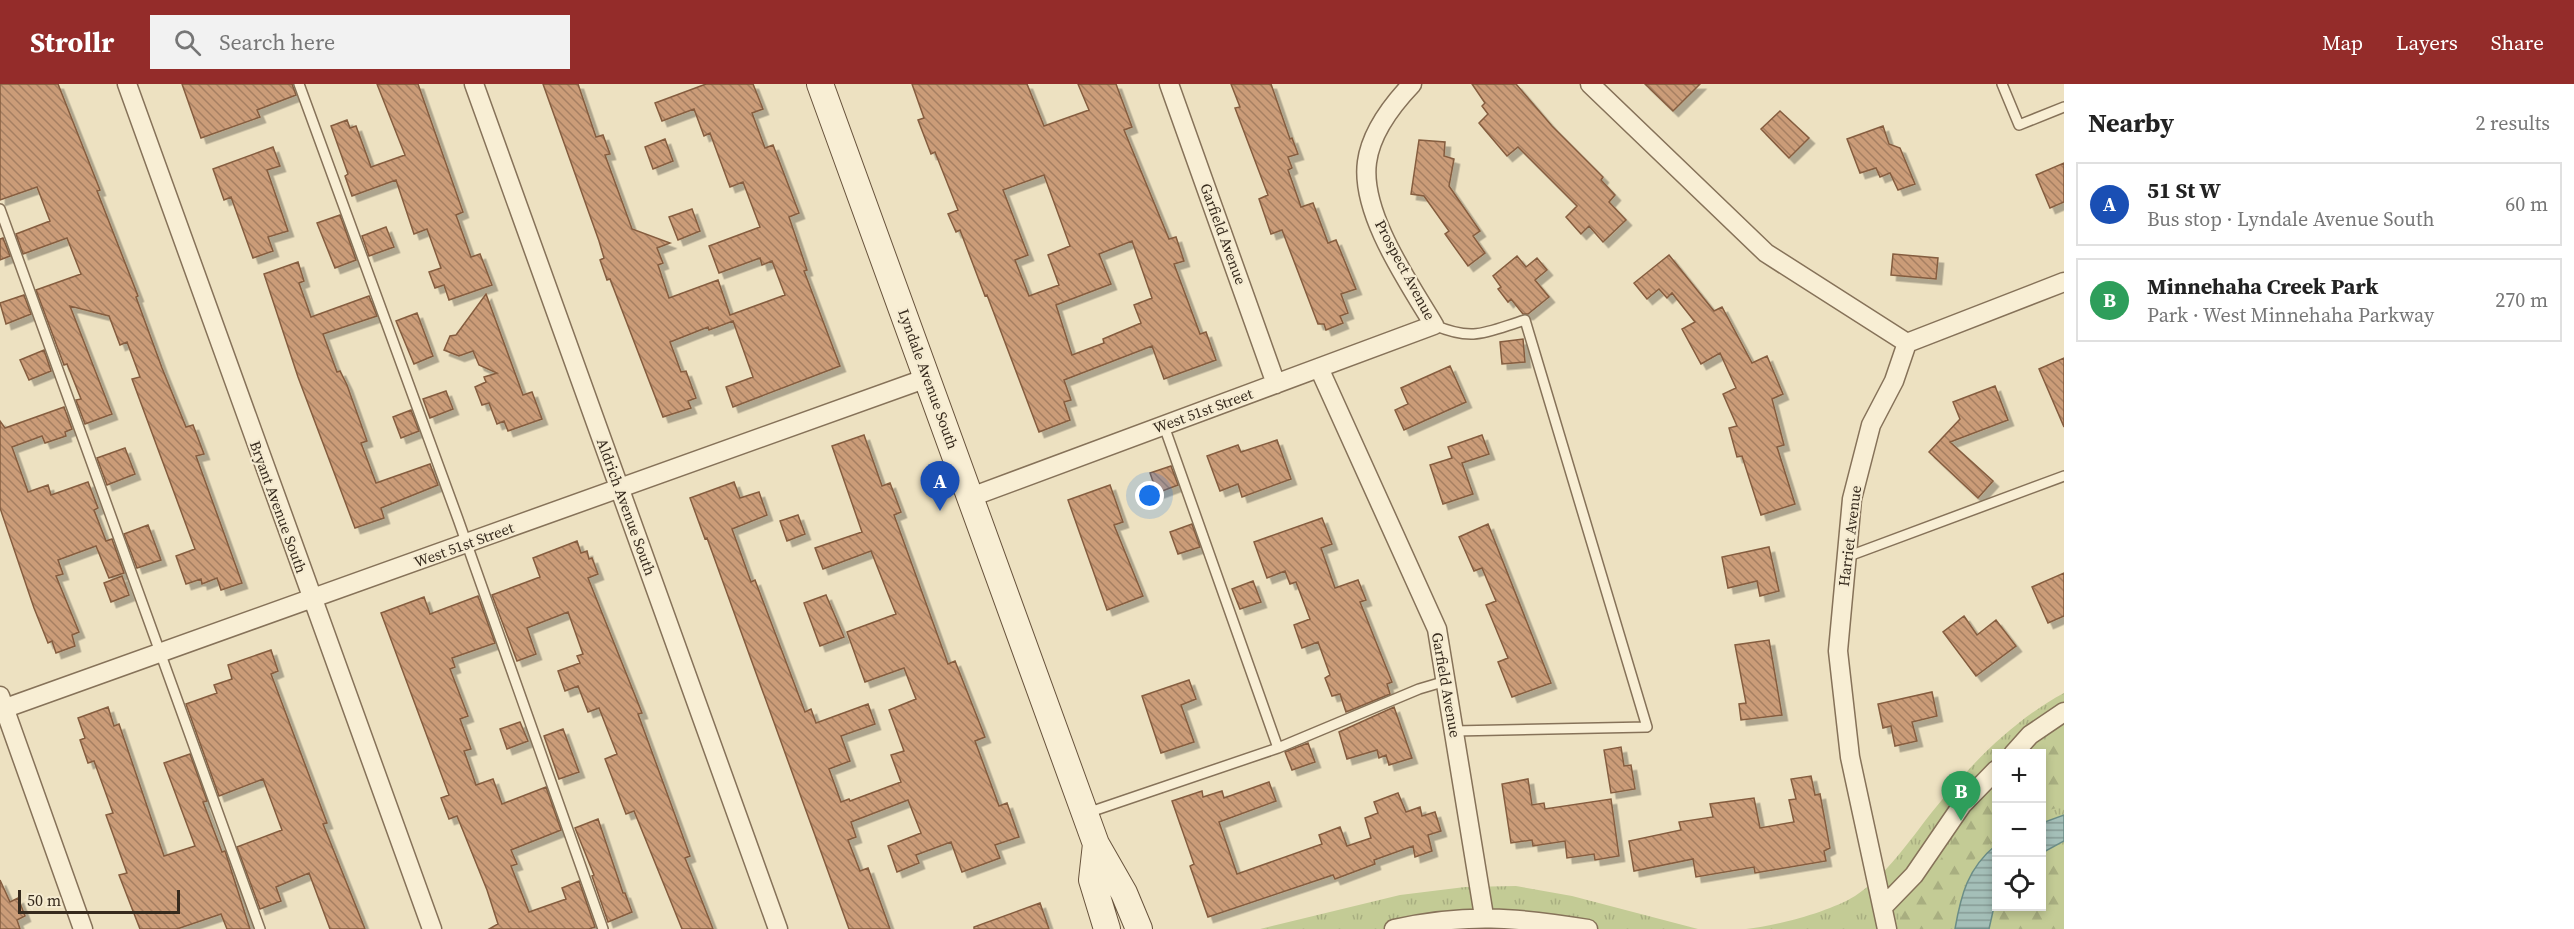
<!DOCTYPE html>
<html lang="en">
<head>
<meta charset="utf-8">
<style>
	body { margin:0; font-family:"Source Serif 4",serif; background:#f2f2f2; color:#222 }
	.controls { position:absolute; right:18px; bottom:18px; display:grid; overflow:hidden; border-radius:0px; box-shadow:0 3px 9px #0003 }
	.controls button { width:54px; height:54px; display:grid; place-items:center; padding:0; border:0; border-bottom:2px solid #e0e0e0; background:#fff; color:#222; font:30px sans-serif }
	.scale { position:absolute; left:18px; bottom:15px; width:162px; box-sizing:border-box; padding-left:6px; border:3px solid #362a1d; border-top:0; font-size:16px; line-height:21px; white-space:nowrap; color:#362a1d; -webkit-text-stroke:4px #f5ebd1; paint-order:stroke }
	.you { position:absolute; left:1150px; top:412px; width:21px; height:21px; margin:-15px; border:4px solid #fff; border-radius:50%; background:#1a73e8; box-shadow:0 0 0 9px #1a73e833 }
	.badge { display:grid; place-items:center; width:39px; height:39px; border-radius:50%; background:#942c2a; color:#fff; font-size:20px; font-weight:700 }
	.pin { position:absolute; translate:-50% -50px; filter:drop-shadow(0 2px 3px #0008) }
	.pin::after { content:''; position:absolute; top:32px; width:21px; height:18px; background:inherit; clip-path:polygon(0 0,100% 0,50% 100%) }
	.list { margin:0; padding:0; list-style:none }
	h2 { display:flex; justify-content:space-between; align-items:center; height:78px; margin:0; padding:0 24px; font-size:26px }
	h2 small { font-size:20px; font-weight:400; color:#767676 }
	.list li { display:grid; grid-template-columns:39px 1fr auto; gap:18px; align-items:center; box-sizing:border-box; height:84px; margin:0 12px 12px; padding:0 12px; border:2px solid #e0e0e0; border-radius:0px }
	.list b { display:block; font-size:22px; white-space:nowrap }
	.list p { margin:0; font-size:20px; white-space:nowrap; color:#767676 }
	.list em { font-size:20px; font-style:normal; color:#767676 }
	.icon { flex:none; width:33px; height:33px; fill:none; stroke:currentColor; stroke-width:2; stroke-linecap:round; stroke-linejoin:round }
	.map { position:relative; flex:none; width:2064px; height:845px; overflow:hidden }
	header { display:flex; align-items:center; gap:36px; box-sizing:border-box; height:84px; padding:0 30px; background:#942c2a; color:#fff }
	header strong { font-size:28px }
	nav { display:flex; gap:33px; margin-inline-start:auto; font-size:21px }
	.search { width:420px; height:54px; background:#f2f2f2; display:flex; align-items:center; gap:15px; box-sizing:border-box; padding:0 21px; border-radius:0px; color:#767676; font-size:22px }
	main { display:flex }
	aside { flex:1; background:#fff }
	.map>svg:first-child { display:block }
	.grass { fill:url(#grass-tufts); fill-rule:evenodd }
	.forest { fill:url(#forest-firs) }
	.water { fill:url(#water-rules); stroke:#6b8d86; stroke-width:1.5 }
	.building { fill:url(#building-back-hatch); stroke:#855d3f; stroke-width:1.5; fill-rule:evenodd; filter:url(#shadow) }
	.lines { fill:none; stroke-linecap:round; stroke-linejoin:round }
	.lane-casing { stroke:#867259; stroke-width:12 }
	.street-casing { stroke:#867259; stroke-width:21 }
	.secondary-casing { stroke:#68533c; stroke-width:28 }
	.lane { stroke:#f8eed4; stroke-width:9 }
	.street { stroke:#f8eed4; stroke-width:18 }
	.secondary { stroke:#f8eed4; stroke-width:26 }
	.labels { text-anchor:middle; stroke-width:4.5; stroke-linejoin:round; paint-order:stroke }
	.street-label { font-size:15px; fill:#362a1d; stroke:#f5ebd1 }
</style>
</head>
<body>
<header>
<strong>Strollr</strong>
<div class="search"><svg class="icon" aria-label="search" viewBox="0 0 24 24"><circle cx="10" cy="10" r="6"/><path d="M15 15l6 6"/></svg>Search here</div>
<nav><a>Map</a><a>Layers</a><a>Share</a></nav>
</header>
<main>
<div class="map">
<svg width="2064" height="845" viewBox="0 0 2064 845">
	<defs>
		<pattern id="grass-tufts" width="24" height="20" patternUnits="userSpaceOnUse" patternTransform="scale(1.5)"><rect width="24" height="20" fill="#c3cb95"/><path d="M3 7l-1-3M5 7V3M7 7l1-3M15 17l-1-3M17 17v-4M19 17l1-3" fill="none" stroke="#a8ae80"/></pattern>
		<pattern id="forest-firs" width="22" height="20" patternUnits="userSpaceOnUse" patternTransform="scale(1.5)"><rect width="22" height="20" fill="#c3cb95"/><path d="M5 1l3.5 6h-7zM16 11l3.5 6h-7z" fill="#a8ae80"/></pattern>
		<pattern id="water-rules" width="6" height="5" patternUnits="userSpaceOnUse" patternTransform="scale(1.5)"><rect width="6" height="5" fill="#a4bfb8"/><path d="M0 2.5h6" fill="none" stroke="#869b95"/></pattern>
		<pattern id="building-back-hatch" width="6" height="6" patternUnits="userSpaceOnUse" patternTransform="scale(1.5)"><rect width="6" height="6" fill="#cb9c78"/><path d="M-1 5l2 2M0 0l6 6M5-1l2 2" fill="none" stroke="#a67f62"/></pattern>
		<filter id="shadow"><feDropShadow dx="5.5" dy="5.5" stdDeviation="0" flood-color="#0004"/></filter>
	</defs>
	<rect width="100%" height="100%" fill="#ede1c1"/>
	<!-- grass -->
	<path class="grass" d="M2064,609V845H1746C1776,842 1829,828 1855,812C1886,792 1910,756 1932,728C1969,682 2012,637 2064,609ZM1996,670H2042V822H1996Z
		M1516,802L1572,812L1698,845H1260L1400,811L1465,803Z"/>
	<!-- forest -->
	<path class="forest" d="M2064,650V722L2042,728V670L2036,669Z
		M1996,704V754C1963,782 1955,802 1950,845H1901V822L1940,776L1960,745Z
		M2064,761V845H1998L2001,823L2042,822V773Z"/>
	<!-- water -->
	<path class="water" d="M2064,731V757L2042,769V739Z
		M1996,761V814L1989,845H1955C1961,810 1968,784 1996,761Z"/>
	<!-- building -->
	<path class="building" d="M0,0H58L100,106L97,107L138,212L136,213L162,284L186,343L193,341L204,370L196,372L242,499L221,506L217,494L202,500L201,495L186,500L176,472L195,465L132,295L140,293L127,258L120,261L109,232L70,222L112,330L85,340L76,316L81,315L67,280L64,281L36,206L81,190L67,154L23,170L16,150L50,137L37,103L0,116Z
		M182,0H292L296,11L257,26L260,33L201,54Z
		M377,0H418L463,128L456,131L471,173L480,170L492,201L449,216L444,201L435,204L429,188L441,184L427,145L414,150L396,96L352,112L345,92L348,90L331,42L347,36L350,44L356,42L371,83L405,71Z
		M543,0H578L596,53L603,51L610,70L605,71L632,145L670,159L657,164L663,179L658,181L669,214L718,196L730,231L785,211L772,177L762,181L760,174L719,189L709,162L760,143L743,98L730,103L710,49L704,52L694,25L662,37L655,19L706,0H753L763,25L752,29L765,64L773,61L799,129L789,133L807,186L804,187L840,282L733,323L726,303L753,293L733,237L709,246L708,243L670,258L681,288L686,287L696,314L688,317L691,324L663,333L610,195L607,196L600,176L604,174L599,157Z
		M912,0H1027L1044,42L1089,26L1078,0H1116L1132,43L1124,46L1169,155L1176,153L1184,177L1174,180L1200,250L1206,248L1216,276L1164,295L1152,262L1064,296L1071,316L1064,318L1070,336L1039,348L987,211L985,212L960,146L956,148L948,130L958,126L935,68L931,70L918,36L924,34ZM1044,91L1070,162L1048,171L1059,201L1029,212L1015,176L1028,171L1003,106ZM1132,157L1152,214L1134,221L1141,239L1103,255L1104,259L1072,271L1056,221L1111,200L1099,170Z
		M1231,0H1271L1290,55L1292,54L1298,70L1288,73L1292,84L1288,86L1301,123L1313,119L1328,159L1336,156L1356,205L1341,210L1348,229L1340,232L1343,239L1326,246L1324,240H1318L1282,146L1271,150L1259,115L1268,111L1235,24L1240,23Z
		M1472,0H1516L1552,42L1603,93L1601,96L1615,111L1609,118L1626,136L1603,158L1589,142L1581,150L1566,133L1577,122L1518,63L1507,72L1479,39L1488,30L1482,22L1485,19Z
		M1645,0H1700L1673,27Z
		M1780,27L1809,54L1789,74L1761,45Z
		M1883,42L1889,60L1900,64L1915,100L1898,106L1890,89L1880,93L1876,84L1860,89L1847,55Z
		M665,55L673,77L653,85L645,63Z
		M1419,56L1445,58L1444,72L1454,75L1449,102L1480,147L1473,152L1485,169L1468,182L1445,150L1449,147L1424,112L1411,110Z
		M273,63L280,82L267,86L288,147L268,153L273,167L253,174L231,113L224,116L213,85Z
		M2064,79V118L2050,124L2036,91Z
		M692,125L700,147L678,156L669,133Z
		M340,131L356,176L335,184L317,139Z
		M386,143L394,163L369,172L362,152Z
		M3,154L10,172L0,176V155Z
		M1893,170L1938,174L1936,195L1891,191Z
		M1669,171L1714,227L1722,223L1752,279L1767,272L1783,310L1772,315L1784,361L1777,363L1795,420L1761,431L1742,372L1737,373L1729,344L1737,342L1723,310L1736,304L1720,269L1701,280L1682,245L1695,238L1672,209L1667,214L1659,205L1647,215L1634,199Z
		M1517,172L1526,183L1537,174L1547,186L1535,196L1549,213L1528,230H1523L1511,215L1508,218L1498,205L1501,203L1493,192Z
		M298,178L304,197L299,199L311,233L369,212L377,232L323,250L337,288L340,287L347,301L367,357L361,359L376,399L430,380L438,401L381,424L384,434L355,444L298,293L264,190Z
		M486,210L523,311L532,308L542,335L508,347L504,337L497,340L489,319L482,321L475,303L486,298L484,293L497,289L479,281L473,267L459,272L444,266L450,252L456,251Z
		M24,211L31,230L6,240L0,219Z
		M417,229L433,272L414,280L396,237Z
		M1523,255L1525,278L1502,280L1500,258Z
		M44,266L51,287L29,296L20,276Z
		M2064,274V343L2039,285Z
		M1450,282L1466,318L1404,346L1395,326L1408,320L1401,304Z
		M1995,302L2008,336L1950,358L1993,397L1978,414L1929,368L1960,335L1953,318Z
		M446,307L453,325L430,334L423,315Z
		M64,323L72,345L65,348L66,352L45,359L42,352L12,363L28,408L48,401L51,411L88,398L98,424L94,426L106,457L112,455L124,489L109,494L96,462L58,476L63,490L56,492L79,548L72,551L75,562L56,569L52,557L48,559L34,524L0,424V337L5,344Z
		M411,326L419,347L401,354L393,333Z
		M864,351L882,402L890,399L901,428L894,431L948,580L955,577L985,653L975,657L999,722L1007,719L1019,753L995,761L1000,774L962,788L951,758L916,771L919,779L897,788L888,762L921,749L908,716L851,738L856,753L848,756L860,787L868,784L890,845H849L707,454L705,455L690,414L734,398L740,414L759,408L767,431L732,445L751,498L755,496L805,628L811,625L816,639L868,620L875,640L841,652L850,677L829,685L841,718L849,715L850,717L901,698L891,671L904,667L889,626L916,615L904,584L865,598L847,548L896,530L871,467L823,485L815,464L862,448L832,362Z
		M1482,351L1489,370L1462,379L1473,410L1443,420L1430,381L1452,374L1448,363Z
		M1277,356L1291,395L1242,413L1238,400L1220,407L1207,372L1238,361L1241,368Z
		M125,364L135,390L107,401L97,374Z
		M1171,382L1178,401L1157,409L1150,389Z
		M1110,401L1123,438L1114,441L1143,512L1107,526L1068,416Z
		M798,431L805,450L787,457L780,437Z
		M1322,434L1332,460L1321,464L1335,504L1358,496L1366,516L1360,518L1392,598L1387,600L1390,610L1346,628L1340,610L1332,612L1325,594L1330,591L1318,558L1302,564L1294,541L1310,535L1296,498L1290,500L1285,487L1267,494L1254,458Z
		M1192,440L1200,463L1178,470L1170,448Z
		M1488,440L1551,599L1512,613L1498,578L1508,574L1486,521L1496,517L1482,484L1474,487L1459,453Z
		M148,441L161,476L137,484L124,450Z
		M577,457L581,469L587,467L589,475L592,474L598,490L588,494L642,629L638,630L690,772L685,774L713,845H682L634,727L626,730L605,675L617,670L599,624L588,628L578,602L565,607L558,587L580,579L577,572L583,570L568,528L527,544L536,570L517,577L492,511L540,493L533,474Z
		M1769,463L1779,507L1760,512L1757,497L1728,504L1722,473Z
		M2064,489V532L2048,539L2032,503Z
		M122,492L129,511L111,518L104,499Z
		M1253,497L1261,518L1240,525L1232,505Z
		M826,511L844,553L820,562L804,519Z
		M478,512L495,559L452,574L455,583L450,585L468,632L460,635L471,665L464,667L476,701L493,695L502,720L546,703L561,746L511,766L517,780L511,782L529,828L566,815L562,804L579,797L595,843L589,845H489L498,840L487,806L457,732L449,735L441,714L449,711L381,529L424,513L430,530Z
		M1964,532L1977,551L1996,536L2016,562L1976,592L1943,548Z
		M1769,556L1782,631L1741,636L1739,620L1746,619L1735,561Z
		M271,566L278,587L271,590L327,739L323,740L365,845H330L309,789L276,803L281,817L260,825L237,763L282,746L263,695L219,712L186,620L217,609L214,601L232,595L228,581Z
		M1189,596L1196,615L1181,621L1194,658L1161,669L1142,612Z
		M1932,608L1937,632L1912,638L1917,657L1895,662L1891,642L1883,644L1878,620Z
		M108,623L114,642L119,640L164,772L195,762L164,679L190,670L207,717L203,718L222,768L225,767L250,845H227L221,830L177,845H140L119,791L127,789L106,731L113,729L94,677L88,679L80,656L85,654L78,634Z
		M1394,623L1412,674L1389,681L1386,671L1379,674L1377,666L1347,675L1339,648Z
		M520,638L528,657L507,665L500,645Z
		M563,645L579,688L559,695L544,652Z
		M1308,659L1315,678L1292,686L1285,668Z
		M1621,663L1624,682L1631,681L1635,705L1611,709L1604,666Z
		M1811,692L1815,711L1820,710L1830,764L1824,767L1826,777L1755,789L1754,783L1696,793L1693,775L1634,787L1629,757L1681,746L1679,738L1713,733L1710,720L1754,714L1760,744L1794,738L1789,716L1796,715L1791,695Z
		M1528,695L1532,721L1544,719L1545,725L1611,715L1619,772L1595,776L1594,770L1567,774L1565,757L1533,762L1532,756L1511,759L1502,700Z
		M1269,698L1276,717L1219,738L1237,790L1322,760L1319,751L1340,743L1347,762L1371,754L1365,734L1378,729L1374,718L1398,709L1406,728L1420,723L1422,732L1435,728L1441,747L1428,751L1432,767L1415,773L1413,762L1374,776L1375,780L1335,795L1333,791L1208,833L1190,782L1194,780L1172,717L1202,707L1203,713L1222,707L1224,714Z
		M598,735L623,809H625L632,828L608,838L592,792L594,791L575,744Z
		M0,796L10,818L18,814L25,832L17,836L20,845H0Z
		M1040,819L1049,845H974V843Z"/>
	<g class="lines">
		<defs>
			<path id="lane" d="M299,0L458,435L603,845
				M2002,0L2019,41L2064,23
				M0,125L260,845
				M1434,241C1474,258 1486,248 1525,236L1647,643L1454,647
				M1164,342L1278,664
				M1849,472L2064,392
				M1087,729L1278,664L1419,605L1446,597"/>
			<path id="street" d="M127,0L432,845
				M474,0L778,845
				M1169,0L1276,300
				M1590,0L1766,169L1907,259
				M1907,259L2064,198
				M1319,284L1437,545L1484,832
				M971,413L1434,241C1409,199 1360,129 1367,78C1371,48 1392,21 1412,0
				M0,612L83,845
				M0,626L927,294
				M2013,670L2030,651L2064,628
				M1883,823L1914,791L1962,721L1996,686
				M1394,845C1466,829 1516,833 1588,845
				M1887,845L1850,673L1838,567L1852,415L1871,341L1894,297L1907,259"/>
			<path id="secondary" d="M820,0L1096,760L1124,809L1139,845
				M1096,760L1092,796L1107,845"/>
		</defs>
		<!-- lane casing -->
		<use href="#lane" class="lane-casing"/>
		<!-- street casing -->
		<use href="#street" class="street-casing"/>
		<!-- secondary casing -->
		<use href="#secondary" class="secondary-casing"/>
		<!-- lane -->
		<use href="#lane" class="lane"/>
		<!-- street -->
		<use href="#street" class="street"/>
		<!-- secondary -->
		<use href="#secondary" class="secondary"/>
	</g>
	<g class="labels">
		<!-- street labels -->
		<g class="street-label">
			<text transform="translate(1223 150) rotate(70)" y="5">Garfield Avenue</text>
			<text transform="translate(1405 186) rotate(62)" y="5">Prospect Avenue</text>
			<text transform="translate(928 295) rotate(70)" y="5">Lyndale Avenue South</text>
			<text transform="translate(1203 327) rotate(-20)" y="5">West 51st Street</text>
			<text transform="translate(278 423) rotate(70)" y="5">Bryant Avenue South</text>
			<text transform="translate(626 423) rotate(70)" y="5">Aldrich Avenue South</text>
			<text transform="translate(1850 452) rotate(-83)" y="5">Harriet Avenue</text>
			<text transform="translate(464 461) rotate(-20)" y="5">West 51st Street</text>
			<text transform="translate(1446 601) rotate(80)" y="5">Garfield Avenue</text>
		</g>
	</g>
</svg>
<div class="controls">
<button>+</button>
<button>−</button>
<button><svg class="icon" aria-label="locate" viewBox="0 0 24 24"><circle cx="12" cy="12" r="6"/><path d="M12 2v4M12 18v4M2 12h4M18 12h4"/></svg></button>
</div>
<div class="scale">50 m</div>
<div class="you"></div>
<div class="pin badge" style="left:940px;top:427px;background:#1a4fb4">A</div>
<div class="pin badge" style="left:1961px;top:737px;background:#2e9e5b">B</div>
</div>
<aside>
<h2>Nearby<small>2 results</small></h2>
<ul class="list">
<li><span class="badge" style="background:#1a4fb4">A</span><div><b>51 St W</b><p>Bus stop · Lyndale Avenue South</p></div><em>60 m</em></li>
<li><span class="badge" style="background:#2e9e5b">B</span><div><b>Minnehaha Creek Park</b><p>Park · West Minnehaha Parkway</p></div><em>270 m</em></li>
</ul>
</aside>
</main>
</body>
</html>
